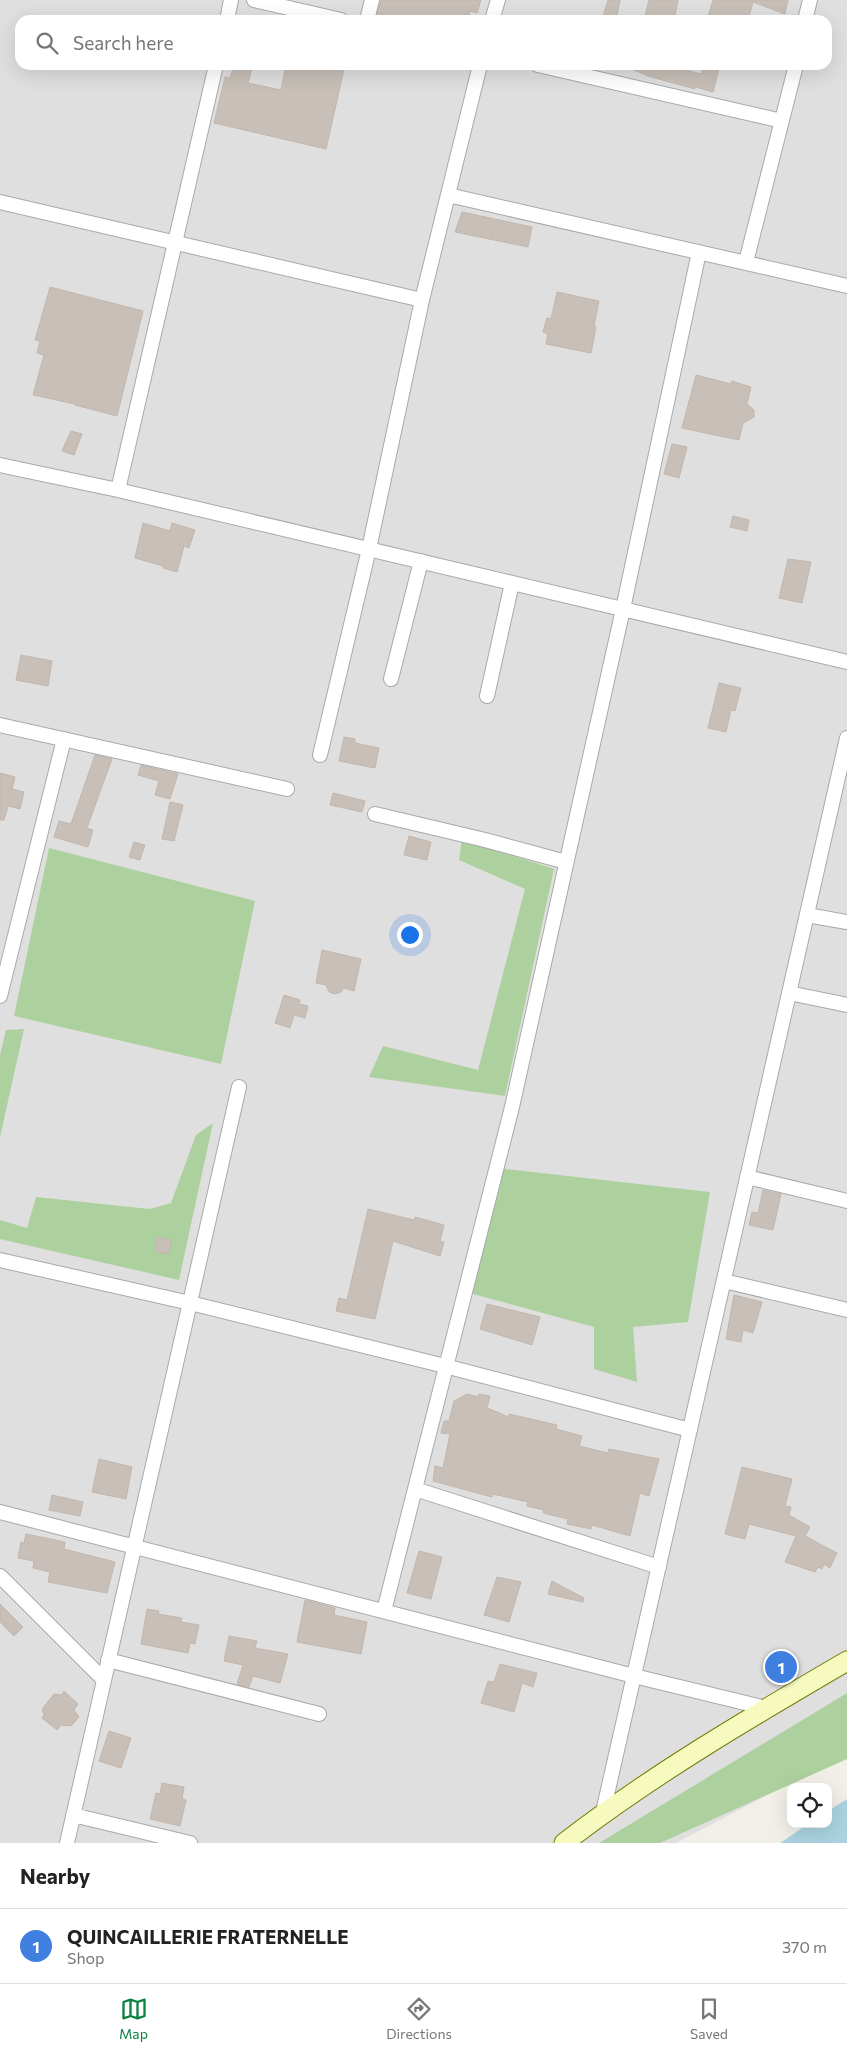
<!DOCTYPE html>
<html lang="en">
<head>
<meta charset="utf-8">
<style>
	body { margin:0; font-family:Commissioner,sans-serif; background:#f6f6f6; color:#222 }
	.controls { position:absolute; right:15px; bottom:15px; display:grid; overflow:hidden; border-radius:10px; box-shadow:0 5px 20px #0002 }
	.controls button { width:45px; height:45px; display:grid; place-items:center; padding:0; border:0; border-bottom:1px solid #e0e0e0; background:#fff; color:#222; font:25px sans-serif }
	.you { position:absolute; left:409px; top:934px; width:18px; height:18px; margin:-12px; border:4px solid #fff; border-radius:50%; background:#1a73e8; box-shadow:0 0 0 8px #1a73e833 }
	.badge { display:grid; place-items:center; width:32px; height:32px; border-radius:50%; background:#0b8043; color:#fff; font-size:16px; font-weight:700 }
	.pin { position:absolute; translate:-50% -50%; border:2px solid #fff; box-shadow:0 1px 5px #0006 }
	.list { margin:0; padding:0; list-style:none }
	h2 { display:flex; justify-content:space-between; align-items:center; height:65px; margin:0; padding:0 20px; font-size:21px }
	h2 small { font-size:16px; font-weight:400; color:#767676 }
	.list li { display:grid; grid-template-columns:32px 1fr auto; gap:15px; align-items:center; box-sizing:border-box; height:75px; padding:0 20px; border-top:1px solid #e0e0e0 }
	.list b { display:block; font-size:19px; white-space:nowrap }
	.list p { margin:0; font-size:16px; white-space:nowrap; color:#767676 }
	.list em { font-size:16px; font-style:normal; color:#767676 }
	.icon { flex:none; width:28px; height:28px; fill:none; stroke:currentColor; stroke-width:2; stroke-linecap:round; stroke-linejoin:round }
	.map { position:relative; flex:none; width:847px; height:1843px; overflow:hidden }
	.search { position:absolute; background:#fff; box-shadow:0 5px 20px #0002; left:15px; right:15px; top:15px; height:55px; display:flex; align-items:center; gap:12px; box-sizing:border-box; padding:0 18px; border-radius:15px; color:#767676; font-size:19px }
	.sheet { height:140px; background:#fff }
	nav { display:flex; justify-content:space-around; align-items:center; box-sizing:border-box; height:70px; border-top:1px solid #e0e0e0; background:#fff; font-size:14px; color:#767676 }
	nav a { display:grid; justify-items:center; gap:2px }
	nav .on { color:#0b8043 }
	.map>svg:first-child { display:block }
	.residential { fill:#e0dfdf; fill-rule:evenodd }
	.forest { fill:#add19e }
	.water { fill:#aad3df }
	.building { fill:#c7bfb8; stroke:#c4b6ab }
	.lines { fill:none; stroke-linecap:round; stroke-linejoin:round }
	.street-casing { stroke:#a9a9a9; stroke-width:16 }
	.secondary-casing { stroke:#707d05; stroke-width:21 }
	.street { stroke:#fff; stroke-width:14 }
	.secondary { stroke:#f7fabf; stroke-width:19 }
</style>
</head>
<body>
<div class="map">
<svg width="847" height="1843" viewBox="0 0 847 1843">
	<rect width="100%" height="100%" fill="#f2efe9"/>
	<!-- residential -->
	<path class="residential" d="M0,0H847V1753L676,1843H0ZM20,20H827V65H20Z"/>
	<!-- forest -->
	<path class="forest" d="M462,839L554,869L505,1096L369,1077L383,1046L478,1070L525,889L459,860Z
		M49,848L255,901L221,1064L14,1016Z
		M24,1029L0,1137V1055L6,1030Z
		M213,1123L179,1280L0,1239V1220L27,1228L36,1197L150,1209L171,1203L196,1135Z
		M496,1168L710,1192L688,1322L633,1327L637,1382L594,1369V1327L466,1292Z
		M847,1693V1759L660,1843H599Z"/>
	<!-- water -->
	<path class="water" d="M847,1799V1843H780L808,1824H828V1811Z"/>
	<!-- building -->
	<path class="building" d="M381,0H481L477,13L470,11L468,20L376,18Z
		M608,0H620L616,20H602Z
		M649,0H678L674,20H644Z
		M713,0H788L785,14L753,2L748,20H707Z
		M234,65L252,68L248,83L281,90L286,65H345L326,149L214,123L225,77L230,78Z
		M622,65H667L701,74L704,65H720L713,92L695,87V89L648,76Z
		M462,212L532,227L528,247L455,232Z
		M50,287L143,311L117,416L75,405V404L33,395L44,355L37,353L40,341L35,340Z
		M557,292L599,301L594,326L596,327L591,353L546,344L548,334L543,332L547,318L551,319Z
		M696,375L731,384L732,381L751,387L747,404L754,410V417L743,423L739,440L682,428Z
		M71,431L82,434L74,455L62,451Z
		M672,444L687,447L679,478L664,474Z
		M733,516L749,520L747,531L730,527Z
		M143,523L170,531L172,523L195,530L189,548L184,546L177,572L163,568V566L135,558Z
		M788,559L811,562L802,603L779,598Z
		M21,655L52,661L48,686L16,680Z
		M719,683L741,688L735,711L731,710L726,732L708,728Z
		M344,737L355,739V743L379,748L375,768L339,761Z
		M95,755L112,759L87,828L93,830L88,847L54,837L59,821L71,824Z
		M141,765L178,774L170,799L155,795L159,781L138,775Z
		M0,773L15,777L12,789L24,792L20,809L8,806L4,820H0Z
		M333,793L365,801L362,812L330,805Z
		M170,802L183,805L174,841L162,839Z
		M409,836L431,842L427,860L404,855Z
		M134,842L145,845L140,860L129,857Z
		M322,950L361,959L354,991L344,988L341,992L335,994L329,992L326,985L316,983Z
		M284,995L300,1000L299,1004L308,1006L305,1018L294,1015L290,1028L275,1023Z
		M763,1190L781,1194L773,1230L749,1225L752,1212L758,1213Z
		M368,1209L414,1220L415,1217L444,1225L440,1241L444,1242L440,1256L393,1241L375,1319L336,1311L339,1298L347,1300Z
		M157,1237L171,1240L169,1254L155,1251Z
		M734,1295L762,1302L753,1333L743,1330L741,1342L726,1339Z
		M487,1304L540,1317L532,1345L480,1329Z
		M467,1394L478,1397L479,1394L490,1396L487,1408L509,1417V1414L557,1425L556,1429L582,1436L579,1446L608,1453L609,1449L659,1459L649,1496L640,1493L630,1536L592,1525L591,1529L567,1524L568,1519L543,1513L544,1510L527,1506L528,1502L493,1494L492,1497L433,1481L435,1466L443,1468L450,1434L441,1433L444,1421H449L454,1401Z
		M99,1459L132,1467L126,1499L92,1492Z
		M742,1467L792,1479L785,1506L791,1507L789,1515L810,1527L805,1536L837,1553L830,1568L824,1564L822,1569L818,1567L815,1572L785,1562L796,1536L749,1524L745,1539L725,1534Z
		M52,1495L83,1502L80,1516L49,1510Z
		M26,1534L65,1542L64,1549L115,1562L107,1593L48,1582L50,1572L33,1568L34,1561L18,1558L21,1542L24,1543Z
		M419,1551L442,1557L431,1599L407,1593Z
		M497,1577L521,1582L509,1622L484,1615Z
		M552,1581L584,1598L583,1602L548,1594Z
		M305,1600L335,1608L334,1615L367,1622L361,1654L297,1642Z
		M0,1604L23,1627L14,1636L0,1622Z
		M147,1609L159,1611L158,1614L182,1618L181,1622L199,1625L195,1644L190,1643L188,1653L141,1644Z
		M229,1636L257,1641L255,1648L288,1654L280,1683L253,1676L249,1687L237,1684L243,1665L224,1661Z
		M500,1664L537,1673L533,1687L522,1683L514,1712L481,1703L488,1681L494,1682Z
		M64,1691L78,1704L74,1710L79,1717L71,1726L61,1725L57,1730L42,1718L44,1715L42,1709L54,1694L62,1695Z
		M109,1731L131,1738L121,1768L99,1761Z
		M162,1783L184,1787L182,1799L186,1800L180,1826L150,1819L156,1793L160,1794Z"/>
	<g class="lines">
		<defs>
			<path id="street" d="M254,0L341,20
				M227,20L231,0
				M367,20L372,0
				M492,20L498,0
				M805,20L810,0
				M538,65L782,121
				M448,195L847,286
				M0,202L422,300
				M746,262L796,65
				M0,465L118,490L847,662
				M118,490L216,65
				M391,679L421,561
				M487,696L512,583
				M0,725L287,789
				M320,755L369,549L422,300L480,65
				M375,814L485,840L566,862
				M807,915L847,922
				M789,993L847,1005
				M0,996L64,739
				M747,1177L847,1201
				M0,1260L190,1303L445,1366L690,1430
				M724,1281L847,1310
				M415,1489L659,1567
				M0,1512L634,1676L766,1708
				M0,1576L104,1680
				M384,1611L512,1107L623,609L699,252
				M108,1660L319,1714
				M603,1812L847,738
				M73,1815L190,1843
				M67,1843L239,1087"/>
			<path id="secondary" d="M564,1843C652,1775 751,1717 847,1661"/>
		</defs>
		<!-- street casing -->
		<use href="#street" class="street-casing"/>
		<!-- secondary casing -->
		<use href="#secondary" class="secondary-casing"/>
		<!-- street -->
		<use href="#street" class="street"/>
		<!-- secondary -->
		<use href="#secondary" class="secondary"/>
	</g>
</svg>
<div class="controls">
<button><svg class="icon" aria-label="locate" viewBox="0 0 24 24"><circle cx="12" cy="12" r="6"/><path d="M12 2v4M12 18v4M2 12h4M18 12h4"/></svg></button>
</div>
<div class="you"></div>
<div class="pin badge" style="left:781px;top:1667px;background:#3f7fe0">1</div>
<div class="search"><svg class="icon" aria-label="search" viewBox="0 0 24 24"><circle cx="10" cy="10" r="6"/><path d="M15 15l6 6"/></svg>Search here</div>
</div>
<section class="sheet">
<h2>Nearby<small></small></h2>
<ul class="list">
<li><span class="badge" style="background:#3f7fe0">1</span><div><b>QUINCAILLERIE FRATERNELLE</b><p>Shop</p></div><em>370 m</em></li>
</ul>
</section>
<nav>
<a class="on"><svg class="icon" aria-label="map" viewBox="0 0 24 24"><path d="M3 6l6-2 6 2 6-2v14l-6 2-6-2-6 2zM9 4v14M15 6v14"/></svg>Map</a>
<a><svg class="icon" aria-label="directions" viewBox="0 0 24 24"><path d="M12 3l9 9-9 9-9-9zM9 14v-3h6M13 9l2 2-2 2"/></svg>Directions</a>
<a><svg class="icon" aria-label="saved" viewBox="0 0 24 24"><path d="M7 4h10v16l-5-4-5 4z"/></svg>Saved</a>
</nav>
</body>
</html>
